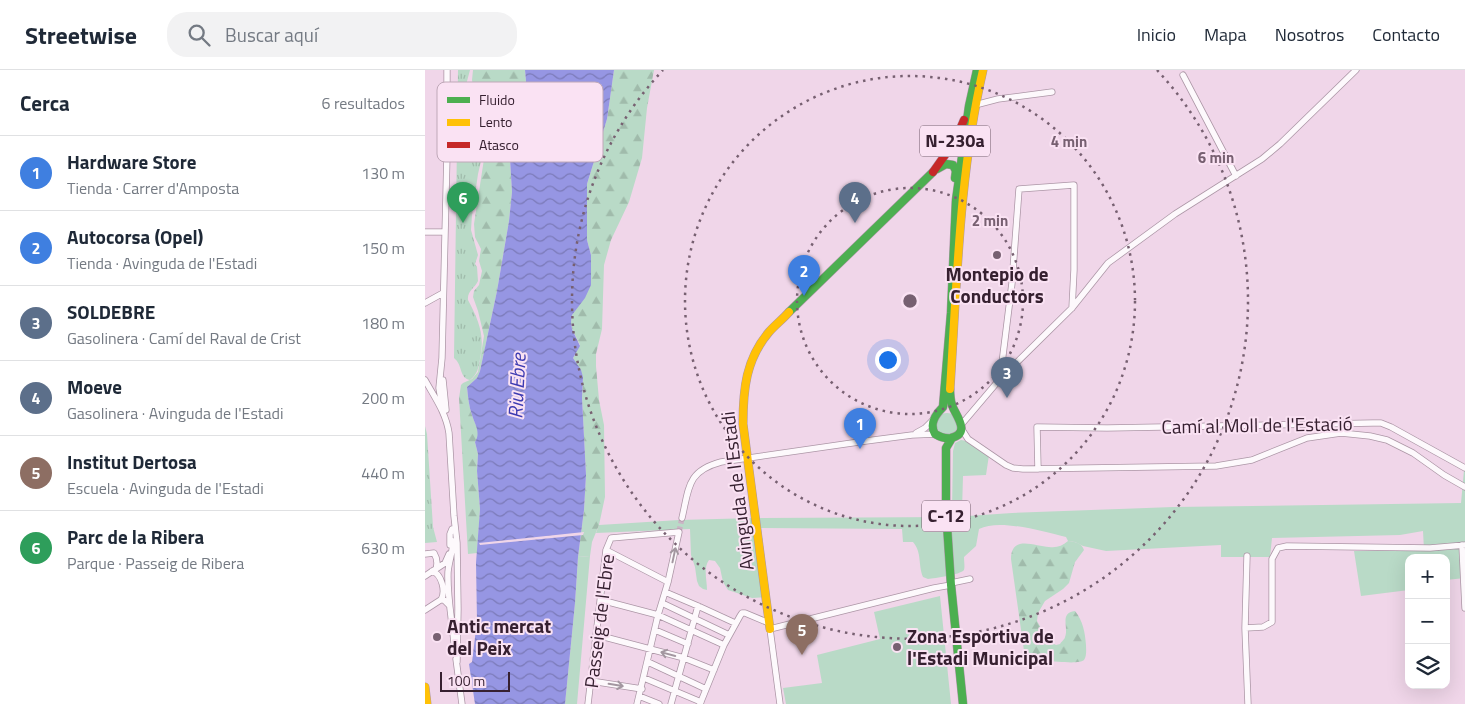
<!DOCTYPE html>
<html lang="es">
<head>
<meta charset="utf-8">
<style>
	body { margin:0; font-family:"Titillium Web",sans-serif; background:#f2f2f3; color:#1f2937 }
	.controls { position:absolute; right:15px; bottom:15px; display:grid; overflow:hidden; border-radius:10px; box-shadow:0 5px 20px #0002 }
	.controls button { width:45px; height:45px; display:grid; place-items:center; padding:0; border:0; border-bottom:1px solid #e0e1e3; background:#fff; color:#1f2937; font:25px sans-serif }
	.scale { position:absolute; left:15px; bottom:12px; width:70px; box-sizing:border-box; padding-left:5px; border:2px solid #362030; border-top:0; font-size:14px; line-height:18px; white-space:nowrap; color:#362030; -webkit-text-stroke:4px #fae2f3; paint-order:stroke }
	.you { position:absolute; left:462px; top:289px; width:18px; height:18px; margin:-12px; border:4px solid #fff; border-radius:50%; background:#1a73e8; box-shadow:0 0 0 8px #1a73e833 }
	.badge { display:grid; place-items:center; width:32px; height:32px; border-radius:50%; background:#1a73e8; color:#fff; font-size:16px; font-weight:700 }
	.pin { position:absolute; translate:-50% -41px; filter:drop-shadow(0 1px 2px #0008) }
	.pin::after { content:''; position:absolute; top:26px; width:18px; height:15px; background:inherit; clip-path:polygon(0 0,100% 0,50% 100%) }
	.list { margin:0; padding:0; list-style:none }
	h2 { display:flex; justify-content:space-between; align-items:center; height:65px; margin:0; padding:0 20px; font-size:21px }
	h2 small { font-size:16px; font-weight:400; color:#747a83 }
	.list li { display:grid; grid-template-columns:32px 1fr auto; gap:15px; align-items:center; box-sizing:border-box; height:75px; padding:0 20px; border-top:1px solid #e0e1e3 }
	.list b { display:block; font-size:19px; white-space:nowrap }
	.list p { margin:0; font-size:16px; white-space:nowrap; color:#747a83 }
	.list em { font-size:16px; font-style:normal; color:#747a83 }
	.icon { flex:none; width:28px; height:28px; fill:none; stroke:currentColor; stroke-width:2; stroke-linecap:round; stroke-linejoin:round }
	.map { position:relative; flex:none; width:1040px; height:634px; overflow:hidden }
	header { display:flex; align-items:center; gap:30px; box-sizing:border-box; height:70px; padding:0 25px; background:#fff; border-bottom:1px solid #e0e1e3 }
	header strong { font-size:24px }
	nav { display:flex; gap:28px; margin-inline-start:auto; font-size:18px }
	.search { width:350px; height:45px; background:#f2f2f3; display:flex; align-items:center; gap:12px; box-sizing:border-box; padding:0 18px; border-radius:20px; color:#747a83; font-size:19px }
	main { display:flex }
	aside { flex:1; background:#fff }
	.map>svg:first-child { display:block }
	.green { fill:#b9dac7 }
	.forest { fill:url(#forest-firs) }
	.park { fill:url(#park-tufts) }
	.water { fill:url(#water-waves) }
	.pier { fill:#f0d6e9 }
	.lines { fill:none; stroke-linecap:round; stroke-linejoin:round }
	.street-tunnel { stroke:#cbb2c4; stroke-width:5.5; stroke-dasharray:5.5 3; stroke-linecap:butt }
	.street-casing { stroke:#ac96a6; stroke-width:7 }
	.fast-casing { stroke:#ac96a6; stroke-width:9 }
	.slow-casing { stroke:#ac96a6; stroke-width:9 }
	.jam-casing { stroke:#ac96a6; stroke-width:9 }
	.street { stroke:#fdf9fc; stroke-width:5.5 }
	.fast { stroke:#4caf50; stroke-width:8 }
	.slow { stroke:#ffc107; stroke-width:8 }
	.jam { stroke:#c62828; stroke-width:8 }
	.oneway { stroke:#a397a0 }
	.ring { fill:none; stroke:#776071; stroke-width:2.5; stroke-dasharray:2.5 5 }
	.poi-dot { fill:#776071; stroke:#fae2f3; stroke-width:2 }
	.labels { text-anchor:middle; stroke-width:4; stroke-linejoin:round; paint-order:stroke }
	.shield { fill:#fae2f3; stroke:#715a6a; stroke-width:1 }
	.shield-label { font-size:18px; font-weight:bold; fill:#362030 }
	.poi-label { font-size:19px; font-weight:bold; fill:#362030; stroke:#fae2f3; text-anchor:start }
	.street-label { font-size:19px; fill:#362030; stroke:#fae2f3 }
	.water-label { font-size:20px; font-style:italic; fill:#3c3ab1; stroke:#fae2f3 }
	.key { fill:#fae2f3; stroke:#bfa8b8; stroke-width:1 }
	.key-label { font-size:14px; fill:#362030 }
	.centre { fill:#776071; stroke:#fae2f3; stroke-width:2.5 }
	.ring-label { font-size:15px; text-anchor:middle; font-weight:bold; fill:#776071; stroke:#fae2f3; stroke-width:4; stroke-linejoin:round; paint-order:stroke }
</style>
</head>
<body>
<header>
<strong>Streetwise</strong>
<div class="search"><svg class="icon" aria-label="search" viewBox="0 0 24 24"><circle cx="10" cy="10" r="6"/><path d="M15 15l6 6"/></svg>Buscar aquí</div>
<nav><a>Inicio</a><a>Mapa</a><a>Nosotros</a><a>Contacto</a></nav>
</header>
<main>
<aside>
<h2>Cerca<small>6 resultados</small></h2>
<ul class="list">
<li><span class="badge" style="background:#3f7fe0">1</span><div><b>Hardware Store</b><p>Tienda · Carrer d'Amposta</p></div><em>130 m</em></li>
<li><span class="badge" style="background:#3f7fe0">2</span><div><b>Autocorsa (Opel)</b><p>Tienda · Avinguda de l'Estadi</p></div><em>150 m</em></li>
<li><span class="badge" style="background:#5c6f8a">3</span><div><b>SOLDEBRE</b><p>Gasolinera · Camí del Raval de Crist</p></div><em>180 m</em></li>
<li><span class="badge" style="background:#5c6f8a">4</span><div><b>Moeve</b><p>Gasolinera · Avinguda de l'Estadi</p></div><em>200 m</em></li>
<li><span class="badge" style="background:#8d6e63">5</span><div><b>Institut Dertosa</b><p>Escuela · Avinguda de l'Estadi</p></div><em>440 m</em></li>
<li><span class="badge" style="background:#2e9e5b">6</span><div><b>Parc de la Ribera</b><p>Parque · Passeig de Ribera</p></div><em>630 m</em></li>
</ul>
</aside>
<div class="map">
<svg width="1040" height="634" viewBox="0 0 1040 634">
	<defs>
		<pattern id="forest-firs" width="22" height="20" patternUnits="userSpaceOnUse" patternTransform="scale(1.25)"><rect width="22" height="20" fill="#b9dac7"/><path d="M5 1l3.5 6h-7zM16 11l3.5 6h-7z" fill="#a0bbab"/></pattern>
		<pattern id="park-tufts" width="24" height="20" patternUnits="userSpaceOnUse" patternTransform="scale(1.25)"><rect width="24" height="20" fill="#b9dac7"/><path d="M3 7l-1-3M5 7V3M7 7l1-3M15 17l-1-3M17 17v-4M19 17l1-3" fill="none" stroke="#a0bbab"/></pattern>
		<pattern id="water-waves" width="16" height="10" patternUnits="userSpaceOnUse" patternTransform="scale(1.25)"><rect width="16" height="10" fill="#9696e3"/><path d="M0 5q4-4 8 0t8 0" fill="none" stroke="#7b7ab8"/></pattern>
	</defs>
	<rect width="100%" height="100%" fill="#f0d6e9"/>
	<!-- green -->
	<path class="green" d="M511 354a11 11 0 1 1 22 0a11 11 0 1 1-22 0Z
		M536,370L542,371L564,385L561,405L538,406L537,441H527L528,381L530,373Z
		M1039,400L1040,401V508L1021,510V488H984V520L936,526L929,481L999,480L998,461L975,465L847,468L845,487H796V475L681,481L658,476L650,472L643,471L641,467C618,462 575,448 554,459L551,476L539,487C539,491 540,497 539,500C535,505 510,508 503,509L498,507C493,495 497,482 488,472H478L477,459L336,458L344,527L327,528L303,520L298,512L295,498L290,491L284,490C278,498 282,510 282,520L278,519L274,516L272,511L270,497L266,485L265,459L171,463L174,455L254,450L330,448L528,447L587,443L748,437L1036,433Z
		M165,486L152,634H140L150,533L153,487Z
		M515,526L526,634H361L358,618L397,613L392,585L455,569L449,542Z"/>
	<!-- forest -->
	<path class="forest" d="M48,0H100L101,11L98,28L97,50L85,89L87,122L84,151L72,221L55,301L52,308L42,317C43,327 44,337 47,345C50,355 57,362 50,372L53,384L52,401L55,439L52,483L43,484L34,328L36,315L38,313L47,309L53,302L59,266L53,241L48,227L49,221L54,215L57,201L54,191L56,179L50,167L49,154L61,76L60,67L54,55L47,10Z
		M189,0H229L222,38L217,88L204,132L186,170L179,195L177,259L171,284V296L174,330L179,355L180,427L174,455L167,472L165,486L153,487L159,440L161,405L157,328L158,307L148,288L155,275L147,259L146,252L147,245L166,215V185L162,170V114L182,49Z
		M643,471C650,472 656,472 659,480L650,492L644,513L638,519L620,531L613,543L612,551L623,571L631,575L635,574C636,572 640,569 640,567C644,557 634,543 650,541C658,551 660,562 661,575C661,579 662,586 659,590C654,596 609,589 600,588L586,489C586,464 611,477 624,477C632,478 637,476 643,471Z"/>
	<!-- park -->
	<path class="park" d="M33,0H45L41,15L47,20L50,51L60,74L55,79L57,87L53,104L47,145L46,160L53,185L50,194L52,197L53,211C50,218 42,221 43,230C54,251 60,265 55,289C54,297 52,305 45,310C34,308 38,295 29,288Z
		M0,356L2,364L8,457L12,472L0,473Z"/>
	<!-- water -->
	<path class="water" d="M100,0H189L182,49L162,114V170L166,185V215L160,228L147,245L146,252L147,259L155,276L148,288L156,300L158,307L157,328L161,405L159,440L153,487L150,533L140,634H50L44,594L47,592L52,551L51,493L55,439L52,401L53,384L50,372C56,362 50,355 47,345C44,337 43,327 42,317L52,308L55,301L72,221L84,151L87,122L85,89L97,50L98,28L101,11Z"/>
	<!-- pier -->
	<path class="pier" d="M159,462L158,465L55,475L54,473Z"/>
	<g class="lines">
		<!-- street-tunnel -->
		<path class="street-tunnel" d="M254,462L257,448"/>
		<defs>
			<path id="street" d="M758,5L811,106
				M550,35L573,29L627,22
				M0,162H20
				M0,233L18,223
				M575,309L587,213L594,119L649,115V200L647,238
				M0,310C10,328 21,343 24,363L29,446L32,473L33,539L32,592
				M18,310L21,340
				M18,340L14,318L17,288L22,84V0
				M536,355L575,309L647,238L683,193L750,144L837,89L855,74L931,0
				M536,358L543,369L581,395L588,398L598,399L791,396L827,390L882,368L916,363L945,366L962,370L988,383L1019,405L1040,417
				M491,363L500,358L507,351
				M613,399L612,357L682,358L948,353H956L966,357L1040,398
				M257,448C264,418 262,401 296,392L441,371L487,365L511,364
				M28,471C28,481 24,491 23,502C22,526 27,549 29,573
				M25,475V464L27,459
				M1037,475L1040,538
				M181,480L243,512
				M0,484L9,483C12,488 13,493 11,499
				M822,486L820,558L823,634
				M11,499L20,493L24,484
				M7,501C17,504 21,522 16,530H19L24,535
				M0,506L9,500
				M526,513L545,509
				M240,522L273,536L310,553
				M176,530L233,545L299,575
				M237,533L304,565
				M0,540L17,529
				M820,558L838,557L847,552V489L853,478L862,476L1005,478L1040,475
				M230,560L263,574
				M172,565L259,588L289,600
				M31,589L37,634
				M223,592L281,619
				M219,608L276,632
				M166,611L217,619
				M214,626L234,634
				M163,634L181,480L186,468L254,462L243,512L233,545L212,634
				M246,634L273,536
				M275,634L299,575L315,546L317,543H320L344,553
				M355,634L345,559L509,518L526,515"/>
			<path id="fast" d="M512,99L521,94L528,95L531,101L530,108
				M364,242L508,102
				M525,319C525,324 525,329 527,335C530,345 547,363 526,368C520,369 515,367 510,364C504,354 510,345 518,337L526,243L531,130L544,36L552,0
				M527,368L521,378V440L526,515L538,634"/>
			<path id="slow" d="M525,319C532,212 534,104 558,0
				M345,559L318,354C318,319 321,289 344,262C350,255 358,249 364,242
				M0,617L2,634"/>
			<path id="jam" d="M508,102L530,71L539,50"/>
		</defs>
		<!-- street casing -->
		<use href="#street" class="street-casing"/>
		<!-- fast casing -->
		<use href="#fast" class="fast-casing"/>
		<!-- slow casing -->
		<use href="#slow" class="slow-casing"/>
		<!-- jam casing -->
		<use href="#jam" class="jam-casing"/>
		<!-- street -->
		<use href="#street" class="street"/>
		<!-- fast -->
		<use href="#fast" class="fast"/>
		<!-- slow -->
		<use href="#slow" class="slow"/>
		<!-- jam -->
		<use href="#jam" class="jam"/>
	</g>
	<!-- one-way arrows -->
	<defs><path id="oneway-shaft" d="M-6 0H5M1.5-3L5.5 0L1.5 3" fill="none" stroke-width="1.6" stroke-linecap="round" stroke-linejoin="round" transform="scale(1.25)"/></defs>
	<g class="oneway">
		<use href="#oneway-shaft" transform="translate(249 485) rotate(-78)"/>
		<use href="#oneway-shaft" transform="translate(243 584) rotate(-165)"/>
		<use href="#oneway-shaft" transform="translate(191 615) rotate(9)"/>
	</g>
	<!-- distance rings -->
	<g class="ring">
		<circle cx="485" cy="231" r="113"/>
		<circle cx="485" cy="231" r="225"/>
		<path d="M732 0A338 338 0 1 1 238 0"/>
	</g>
	<!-- markers -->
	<g class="poi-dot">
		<circle cx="572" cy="185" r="5"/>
		<circle cx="12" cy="567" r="5"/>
		<circle cx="472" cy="577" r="5"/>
	</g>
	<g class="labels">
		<!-- shield labels -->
		<g class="shield">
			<rect x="495" y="55.5" width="70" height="31" rx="4"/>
			<rect x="497" y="430.5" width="48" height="31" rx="4"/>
		</g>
		<g class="shield-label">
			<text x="530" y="77">N-230a</text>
			<text x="521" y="452">C-12</text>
		</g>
		<!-- poi labels -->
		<g class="poi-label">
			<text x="572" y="211" text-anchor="middle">Montepio de<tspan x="572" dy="22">Conductors</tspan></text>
			<text x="22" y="563">Antic mercat<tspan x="22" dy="22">del Peix</tspan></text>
			<text x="482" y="573">Zona Esportiva de<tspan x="482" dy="22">l'Estadi Municipal</tspan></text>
		</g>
		<!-- street labels -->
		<g class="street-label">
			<text transform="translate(832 355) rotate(-1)" y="7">Camí al Moll de l'Estació</text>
			<text transform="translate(312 421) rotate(-97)" y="7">Avinguda de l'Estadi</text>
			<text transform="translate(174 551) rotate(-83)" y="7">Passeig de l'Ebre</text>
		</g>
		<!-- water labels -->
		<g class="water-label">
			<text transform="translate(92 316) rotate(-87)" y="7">Riu Ebre</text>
		</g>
	</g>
	<!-- legend -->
	<rect x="12" y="12" width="166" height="80" rx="8" class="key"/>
	<rect x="22" y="27" width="23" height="6" fill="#4caf50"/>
	<rect x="22" y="49" width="23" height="7" fill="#ffc107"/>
	<rect x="22" y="72" width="23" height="6" fill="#c62828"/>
	<g class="key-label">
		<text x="54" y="35">Fluido</text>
		<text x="54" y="57">Lento</text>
		<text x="54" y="80">Atasco</text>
	</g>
	<circle cx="485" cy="231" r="8" class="centre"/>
	<g class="ring-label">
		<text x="644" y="77">4 min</text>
		<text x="791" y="93">6 min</text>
		<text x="565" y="156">2 min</text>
	</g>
</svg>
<div class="controls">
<button>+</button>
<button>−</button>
<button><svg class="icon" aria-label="layers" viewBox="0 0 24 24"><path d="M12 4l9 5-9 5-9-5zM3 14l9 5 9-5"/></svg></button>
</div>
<div class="scale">100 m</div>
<div class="you"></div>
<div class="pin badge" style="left:435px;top:379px;background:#3f7fe0">1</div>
<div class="pin badge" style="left:379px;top:226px;background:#3f7fe0">2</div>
<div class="pin badge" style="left:582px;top:328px;background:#5c6f8a">3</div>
<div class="pin badge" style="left:430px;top:153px;background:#5c6f8a">4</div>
<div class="pin badge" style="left:377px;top:585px;background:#8d6e63">5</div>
<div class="pin badge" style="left:38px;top:153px;background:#2e9e5b">6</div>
</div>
</main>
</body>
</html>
